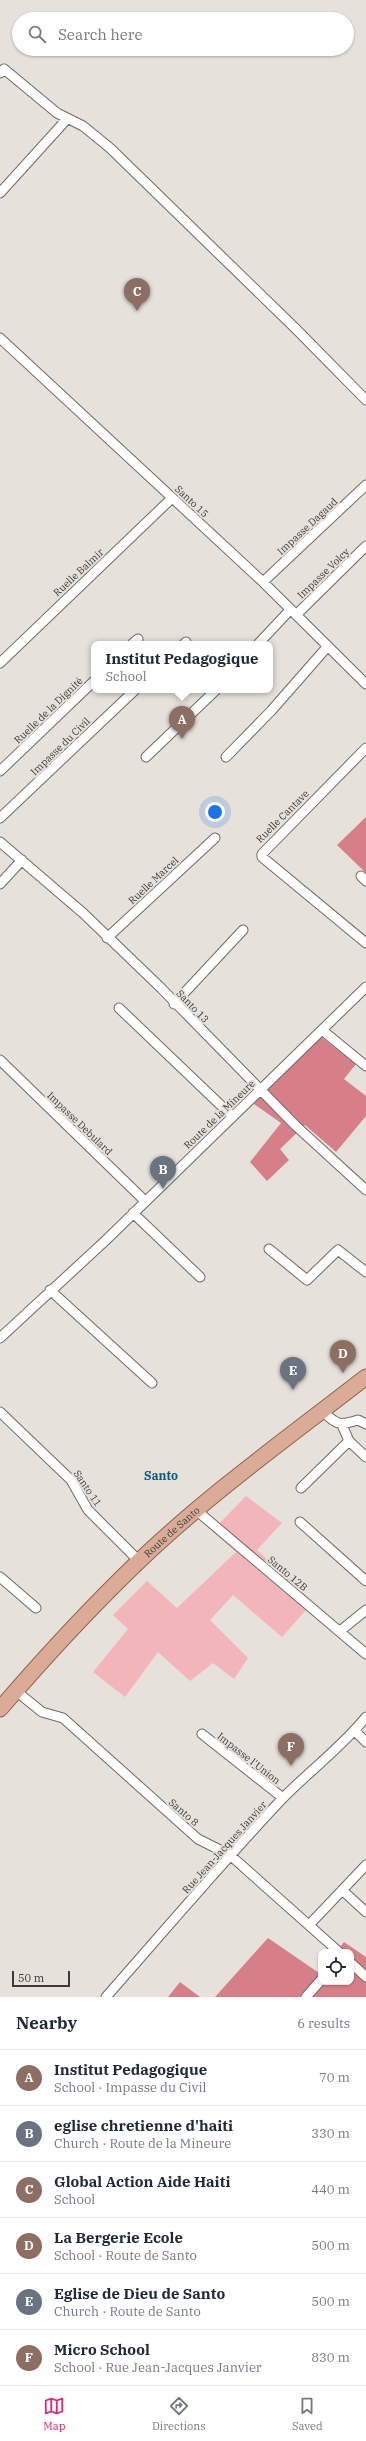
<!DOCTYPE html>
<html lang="en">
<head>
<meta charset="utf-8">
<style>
	body { margin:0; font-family:"IBM Plex Serif",serif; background:#f2f2f3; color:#1f2937 }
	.controls { position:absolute; right:12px; bottom:12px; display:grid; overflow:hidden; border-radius:8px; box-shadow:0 1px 3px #0004 }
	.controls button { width:36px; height:36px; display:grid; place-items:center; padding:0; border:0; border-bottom:1px solid #e0e1e3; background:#fff; color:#1f2937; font:20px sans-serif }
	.scale { position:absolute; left:12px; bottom:10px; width:58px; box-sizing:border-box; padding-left:4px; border:2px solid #3d3b39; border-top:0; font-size:11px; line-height:14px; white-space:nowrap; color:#3d3b39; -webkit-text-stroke:3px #e6e1db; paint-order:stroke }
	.you { position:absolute; left:215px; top:812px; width:14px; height:14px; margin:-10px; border:3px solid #fff; border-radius:50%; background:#1a73e8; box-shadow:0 0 0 6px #1a73e833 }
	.badge { display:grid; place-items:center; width:26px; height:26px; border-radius:50%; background:#db2777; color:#fff; font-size:13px; font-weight:700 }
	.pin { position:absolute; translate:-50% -33px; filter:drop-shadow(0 1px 2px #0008) }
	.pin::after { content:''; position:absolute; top:21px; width:14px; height:12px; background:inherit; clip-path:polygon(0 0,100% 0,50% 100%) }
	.popup { position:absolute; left:91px; top:641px; width:182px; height:52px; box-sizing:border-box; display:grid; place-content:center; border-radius:8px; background:#fff; filter:drop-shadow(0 1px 3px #0005); font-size:13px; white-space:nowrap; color:#747a83 }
	.popup b { font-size:15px; color:#1f2937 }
	.popup::after { content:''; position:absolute; left:50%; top:100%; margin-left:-8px; border:8px solid transparent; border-top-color:#fff }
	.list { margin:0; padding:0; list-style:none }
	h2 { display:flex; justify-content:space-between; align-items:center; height:52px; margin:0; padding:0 16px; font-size:17px }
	h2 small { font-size:13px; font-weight:400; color:#747a83 }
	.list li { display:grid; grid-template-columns:26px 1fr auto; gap:12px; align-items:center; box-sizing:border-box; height:56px; padding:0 16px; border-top:1px solid #e0e1e3 }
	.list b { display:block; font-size:15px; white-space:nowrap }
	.list p { margin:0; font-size:13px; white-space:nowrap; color:#747a83 }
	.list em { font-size:13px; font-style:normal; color:#747a83 }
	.icon { flex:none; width:22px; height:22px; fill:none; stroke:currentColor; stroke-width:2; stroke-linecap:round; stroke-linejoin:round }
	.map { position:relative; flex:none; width:366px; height:1997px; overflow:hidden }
	.search { position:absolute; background:#fff; box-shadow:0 1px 3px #0004; left:12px; right:12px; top:12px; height:44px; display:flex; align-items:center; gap:10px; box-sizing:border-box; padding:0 14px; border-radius:22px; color:#747a83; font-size:15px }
	.sheet { height:388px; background:#fff }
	nav { display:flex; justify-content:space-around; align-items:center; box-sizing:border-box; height:56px; border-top:1px solid #e0e1e3; background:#fff; font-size:11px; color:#747a83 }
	nav a { display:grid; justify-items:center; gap:2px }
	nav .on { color:#db2777 }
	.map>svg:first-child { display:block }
	.green { fill:#f2b6ba }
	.forest { fill:#d77f88 }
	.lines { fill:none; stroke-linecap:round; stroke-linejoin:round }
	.minor-casing { stroke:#6f6a65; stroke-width:11 }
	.primary-casing { stroke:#93604a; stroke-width:17 }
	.minor { stroke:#fff; stroke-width:9 }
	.primary { stroke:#daac98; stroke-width:15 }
	.labels { text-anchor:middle; stroke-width:4; stroke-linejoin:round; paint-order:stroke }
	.street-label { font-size:10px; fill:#3d3b39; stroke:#e6e1db }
	.quarter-label { font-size:12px; font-weight:bold; fill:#0a5b73; stroke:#e6e1db }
</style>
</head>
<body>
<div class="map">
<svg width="366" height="1997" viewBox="0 0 366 1997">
	<rect width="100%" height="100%" fill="#e6e1db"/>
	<!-- green -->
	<path class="green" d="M246,1496L282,1523L257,1550L313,1602L282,1637L233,1595L210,1620L248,1658L234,1679L213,1663L190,1681L158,1652L125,1697L93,1672L128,1629L113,1615L147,1581L177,1608L236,1552L212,1531Z"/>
	<!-- forest -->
	<path class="forest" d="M366,817V873L337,845Z
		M321,1037L356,1064L344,1079L366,1096V1116L336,1152L305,1125L280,1149L289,1160L267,1181L250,1162L281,1123L254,1104L266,1090Z
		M268,1938L319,1973L321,1971V1982H351V1952H336L344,1942L366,1957V1997H215Z
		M180,1982L200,1997H168Z"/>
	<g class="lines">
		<defs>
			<path id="minor" d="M0,73L4,69L57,113L83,126L110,148L296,329L366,400
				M0,193L67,119
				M0,338L263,582L366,684
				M263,582L366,485
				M296,615L366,546
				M132,644L138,639
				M184,644L186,642
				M258,644L290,610
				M0,663L172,498
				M366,748L262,854V857L366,943
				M146,757L216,690
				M226,757L271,711L328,646
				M0,771L94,681
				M0,818L135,690
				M0,842L83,913L161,988L296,1126L366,1190
				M361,876L366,881
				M0,884L22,860
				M107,938L215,838
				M174,1004L243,930
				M119,1008L232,1116
				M322,1030L366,1066
				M0,1060L145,1201
				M133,1213L200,1277
				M269,1249L307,1280L338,1250L366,1272
				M50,1290L152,1383
				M0,1338L105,1241L366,987
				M322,1411C338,1425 338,1426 358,1420L366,1424
				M0,1412L71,1480L88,1510L139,1561
				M342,1425L349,1441L366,1457
				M301,1488L349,1441
				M196,1510L366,1654
				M300,1522L366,1581
				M0,1577L36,1608
				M340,1631L366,1610
				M16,1691L42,1712L63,1718L198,1839L230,1855L339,1952
				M355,1731L366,1742
				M202,1734L283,1798
				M342,1890L366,1912
				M309,1925L366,1865
				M351,1963L366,1977
				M106,1997C164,1931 221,1864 281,1800C309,1771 341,1748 366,1717
				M306,1997L321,1980"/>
			<g id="primary">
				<path id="s1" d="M0,1709C44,1658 90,1608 138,1562C209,1494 289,1437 366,1377"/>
			</g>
		</defs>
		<!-- minor casing -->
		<use href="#minor" class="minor-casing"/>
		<!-- primary casing -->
		<use href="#primary" class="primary-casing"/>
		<!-- minor -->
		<use href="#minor" class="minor"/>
		<!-- primary -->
		<use href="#primary" class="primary"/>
	</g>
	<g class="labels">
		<!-- street labels -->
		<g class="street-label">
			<text transform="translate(192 501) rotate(43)" y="4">Santo 15</text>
			<text transform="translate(307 526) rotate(-43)" y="4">Impasse Dagaud</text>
			<text transform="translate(78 572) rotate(-43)" y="4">Ruelle Balmir</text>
			<text transform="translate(323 573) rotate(-44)" y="4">Impasse Volcy</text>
			<text transform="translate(48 710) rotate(-44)" y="4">Ruelle de la Dignité</text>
			<text transform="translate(60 746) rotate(-44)" y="4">Impasse du Civil</text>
			<text transform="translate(282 816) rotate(-45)" y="4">Ruelle Cantave</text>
			<text transform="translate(153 880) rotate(-43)" y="4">Ruelle Marcel</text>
			<text transform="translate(193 1006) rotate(46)" y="4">Santo 13</text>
			<text transform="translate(219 1114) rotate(-44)" y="4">Route de la Mineure</text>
			<text transform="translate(80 1123) rotate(44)" y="4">Impasse Debulard</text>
			<text transform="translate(88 1488) rotate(56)" y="4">Santo 11</text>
			<text dy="4" stroke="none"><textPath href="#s1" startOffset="247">Route de Santo</textPath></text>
			<text transform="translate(288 1573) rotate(40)" y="4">Santo 12B</text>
			<text transform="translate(249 1758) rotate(38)" y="4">Impasse l'Union</text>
			<text transform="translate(184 1812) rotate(41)" y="4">Santo 8</text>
			<text transform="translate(224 1847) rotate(-48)" y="4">Rue Jean-Jacques Janvier</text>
		</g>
		<!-- quarter labels -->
		<g class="quarter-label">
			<text x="161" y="1480">Santo</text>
		</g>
	</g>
</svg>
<div class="controls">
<button><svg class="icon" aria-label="locate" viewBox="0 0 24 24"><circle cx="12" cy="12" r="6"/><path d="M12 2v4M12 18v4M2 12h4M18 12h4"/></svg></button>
</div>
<div class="scale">50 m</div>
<div class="you"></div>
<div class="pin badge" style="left:182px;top:739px;background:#8d6e63">A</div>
<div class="popup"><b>Institut Pedagogique</b>School</div>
<div class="pin badge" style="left:163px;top:1189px;background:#6b7280">B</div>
<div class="pin badge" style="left:137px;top:311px;background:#8d6e63">C</div>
<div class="pin badge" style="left:343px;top:1373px;background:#8d6e63">D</div>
<div class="pin badge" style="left:293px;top:1390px;background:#6b7280">E</div>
<div class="pin badge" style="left:291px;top:1766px;background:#8d6e63">F</div>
<div class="search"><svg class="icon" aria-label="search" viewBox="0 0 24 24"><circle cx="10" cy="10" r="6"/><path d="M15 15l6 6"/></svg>Search here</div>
</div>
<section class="sheet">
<h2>Nearby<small>6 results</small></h2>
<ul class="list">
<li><span class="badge" style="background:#8d6e63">A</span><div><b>Institut Pedagogique</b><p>School · Impasse du Civil</p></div><em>70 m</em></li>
<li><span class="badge" style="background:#6b7280">B</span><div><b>eglise chretienne d'haiti</b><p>Church · Route de la Mineure</p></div><em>330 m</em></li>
<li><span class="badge" style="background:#8d6e63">C</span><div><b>Global Action Aide Haiti</b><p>School</p></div><em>440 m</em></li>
<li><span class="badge" style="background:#8d6e63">D</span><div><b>La Bergerie Ecole</b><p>School · Route de Santo</p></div><em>500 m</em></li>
<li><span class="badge" style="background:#6b7280">E</span><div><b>Eglise de Dieu de Santo</b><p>Church · Route de Santo</p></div><em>500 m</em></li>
<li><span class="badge" style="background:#8d6e63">F</span><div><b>Micro School</b><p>School · Rue Jean-Jacques Janvier</p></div><em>830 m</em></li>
</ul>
</section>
<nav>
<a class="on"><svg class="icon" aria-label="map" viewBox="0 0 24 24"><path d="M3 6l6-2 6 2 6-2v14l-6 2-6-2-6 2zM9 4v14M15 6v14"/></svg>Map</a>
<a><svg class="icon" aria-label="directions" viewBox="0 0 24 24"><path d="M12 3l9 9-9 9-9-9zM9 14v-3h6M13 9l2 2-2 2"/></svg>Directions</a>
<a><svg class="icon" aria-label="saved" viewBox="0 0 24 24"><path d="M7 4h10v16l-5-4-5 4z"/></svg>Saved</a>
</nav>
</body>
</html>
